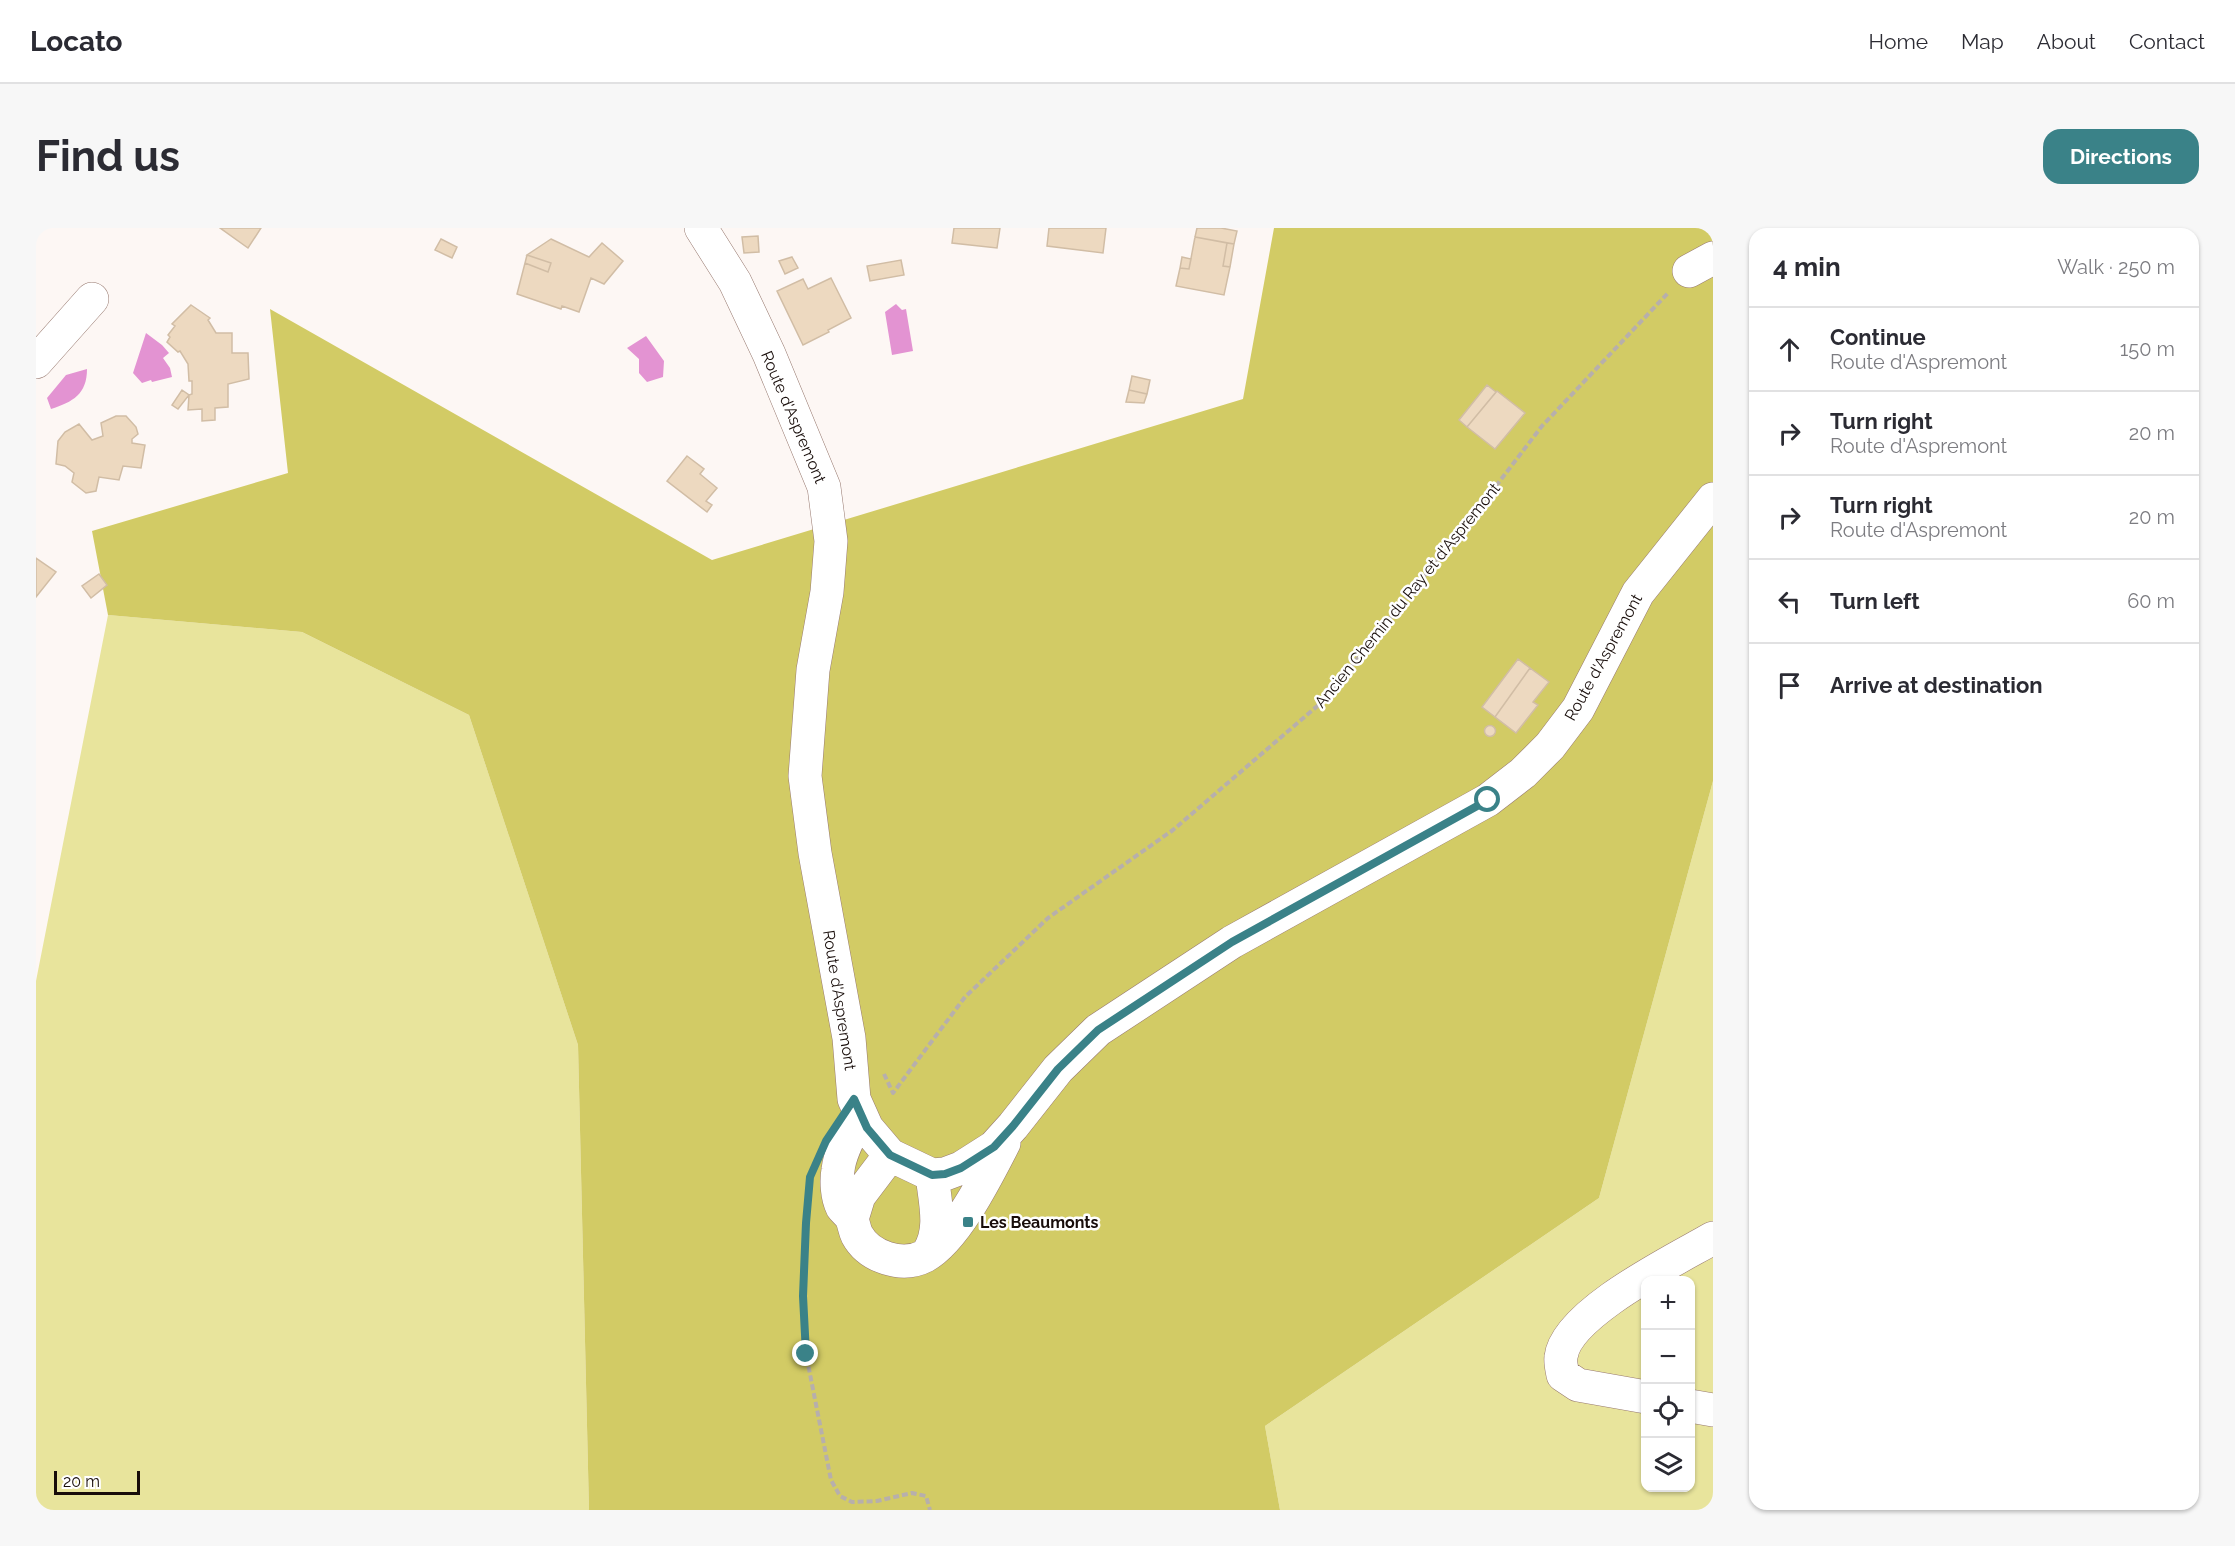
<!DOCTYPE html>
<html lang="en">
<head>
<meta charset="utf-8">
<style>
	body { margin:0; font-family:Raleway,sans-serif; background:#f7f7f7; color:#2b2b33 }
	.controls { position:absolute; right:18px; bottom:18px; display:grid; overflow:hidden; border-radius:12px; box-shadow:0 2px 4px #0004 }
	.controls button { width:54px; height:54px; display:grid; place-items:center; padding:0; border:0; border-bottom:2px solid #e1e1e2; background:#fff; color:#2b2b33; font:30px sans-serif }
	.scale { position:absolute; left:18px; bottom:15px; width:86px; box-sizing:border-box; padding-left:6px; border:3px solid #180d0a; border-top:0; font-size:16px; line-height:21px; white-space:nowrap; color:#180d0a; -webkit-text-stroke:4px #fff; paint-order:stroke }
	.stop { position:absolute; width:18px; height:18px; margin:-14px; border:4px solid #3a8288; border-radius:50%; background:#fff }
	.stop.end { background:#3a8288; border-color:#fff; box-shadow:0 2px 6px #0008 }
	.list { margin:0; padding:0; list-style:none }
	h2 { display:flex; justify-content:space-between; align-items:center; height:78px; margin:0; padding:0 24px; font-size:26px }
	h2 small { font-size:20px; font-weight:400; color:#7c7c81 }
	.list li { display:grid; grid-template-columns:39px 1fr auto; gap:18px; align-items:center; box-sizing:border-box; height:84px; padding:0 24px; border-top:2px solid #e1e1e2 }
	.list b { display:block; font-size:22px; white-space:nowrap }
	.list p { margin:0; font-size:20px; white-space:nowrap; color:#7c7c81 }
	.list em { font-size:20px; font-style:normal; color:#7c7c81 }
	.icon { flex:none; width:33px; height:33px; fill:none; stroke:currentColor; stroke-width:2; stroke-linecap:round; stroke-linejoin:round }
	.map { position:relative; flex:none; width:1677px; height:1282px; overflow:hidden; border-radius:18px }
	header { display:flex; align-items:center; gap:36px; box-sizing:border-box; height:84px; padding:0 30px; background:#fff; border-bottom:2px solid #e1e1e2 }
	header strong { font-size:28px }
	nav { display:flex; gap:33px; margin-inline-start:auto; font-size:21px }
	.intro { display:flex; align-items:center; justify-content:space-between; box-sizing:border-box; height:144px; padding:0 36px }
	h1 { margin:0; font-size:42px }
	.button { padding:15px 27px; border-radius:18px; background:#3a8288; color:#fff; font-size:21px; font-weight:700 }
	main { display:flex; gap:36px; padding:0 36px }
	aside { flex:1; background:#fff; border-radius:18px; box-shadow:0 2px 4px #0004 }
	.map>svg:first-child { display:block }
	.green { fill:#e8e49c; fill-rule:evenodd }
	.forest { fill:#d2cb65 }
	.water { fill:#e393d2 }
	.building { fill:#edd9c0; stroke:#d1bda5; stroke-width:1.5 }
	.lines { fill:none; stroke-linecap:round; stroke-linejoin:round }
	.minor-casing { stroke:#987a70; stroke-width:34 }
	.path { stroke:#b7afac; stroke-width:4; stroke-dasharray:6 3; stroke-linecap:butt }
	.minor { stroke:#fff; stroke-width:33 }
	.route { stroke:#3a8288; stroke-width:8 }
	.poi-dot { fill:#3a8288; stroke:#fff; stroke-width:2 }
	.labels { text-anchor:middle; stroke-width:5; stroke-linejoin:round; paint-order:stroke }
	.street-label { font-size:16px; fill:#180d0a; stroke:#fff }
	.poi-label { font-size:16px; font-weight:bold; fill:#180d0a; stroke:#fff; text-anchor:start }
</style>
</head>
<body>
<header>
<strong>Locato</strong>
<nav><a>Home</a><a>Map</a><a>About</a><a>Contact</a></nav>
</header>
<div class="intro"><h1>Find us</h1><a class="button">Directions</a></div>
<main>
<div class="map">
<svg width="1677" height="1282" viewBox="0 0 1677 1282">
	<rect width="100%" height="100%" fill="#fdf7f4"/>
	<!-- green -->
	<path class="green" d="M72,387L266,404L433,487L542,817L553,1282H0V753Z
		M1677,553V1282H1244L1229,1198L1563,970ZM1610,1052H1654V1260H1610Z"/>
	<!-- forest -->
	<path class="forest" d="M1238,0H1677V553L1563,970L1229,1198L1244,1282H553L542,817L433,487L266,404L72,387L56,303L252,245L234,81L676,332L1207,171Z"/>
	<!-- water -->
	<path class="water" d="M860,76L866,82L870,81L877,123L856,127L849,84Z
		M110,105L126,117L133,125L127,130L134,140L136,149L116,154L115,152L106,155L97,145Z
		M610,108L628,133L627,149L611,154L603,145V131L591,120Z
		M51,141C51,166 37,174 15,181L11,170L30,147Z"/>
	<!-- building -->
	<path class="building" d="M184,0H225L212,20Z
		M918,0H964L961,20L916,15Z
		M1013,0H1070L1067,25L1011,18Z
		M1161,0H1185L1201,3L1198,16L1159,9Z
		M722,8L723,24L708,25L706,9Z
		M1159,9L1191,15L1187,38L1194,39L1188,67L1140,58L1144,40L1153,41Z
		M405,11L421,19L416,30L399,22Z
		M515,11L553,29L566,15L587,33L568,56L555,50L543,84L526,78L525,81L481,66L489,35L512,44L515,35L491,27Z
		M1191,15L1198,16L1194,39L1187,38Z
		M491,27L515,35L512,44L489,35Z
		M756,29L762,40L749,46L743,33Z
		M1146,29L1155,31L1153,41L1144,40Z
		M865,32L868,47L834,53L831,38Z
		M795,50L815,90L792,102L793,104L767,117L741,63L767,51L772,61Z
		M155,77L174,90L172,92L180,105H196V125H212L213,151L192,156V179L179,180V192L166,193V181L152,182L153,167L156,166V153H153L152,136L144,123L142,124L131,114L134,109L132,107L139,98L136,96Z
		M1096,148L1114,152L1111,166L1093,162Z
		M1451,157L1460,164L1431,199L1423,192Z
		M146,162L153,167L142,181L136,177Z
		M1093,162L1111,166L1108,175L1090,174Z
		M1461,163L1489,185L1459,221L1431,199Z
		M80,188H90L100,199L102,206L96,211V215L109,217L105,240L87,238L83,252L63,249L60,263L50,265L36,254L38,245L29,238L20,236L22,213L29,204L43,196L56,212L67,208L65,195Z
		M651,228L668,241L664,246L681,260L670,273L676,277L671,284L631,253Z
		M0,330L20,344L0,369Z
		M63,346L71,357L55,370L46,358Z
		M1482,431L1494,440L1459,489L1446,479Z
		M1494,440L1513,454L1497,474L1502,477L1480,505L1459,489Z
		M1448.5 503a5.5 5.5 0 1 1 11 0a5.5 5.5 0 1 1-11 0Z"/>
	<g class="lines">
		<defs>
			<path id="minor" d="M665,0L699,54L733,126L788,259L795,313L791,364L777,442L769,548L779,625L813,810L818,871L831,900L854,927L896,947L909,946L925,940L958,919L977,898L1022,841L1062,802L1196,714L1452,572L1487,545L1514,518L1542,481L1602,365L1677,271
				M1653,43L1677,30
				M0,134L56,71
				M824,887C816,904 804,923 802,942C800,953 801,969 806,979C808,982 812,985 815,989C818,995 818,1001 821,1007C833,1029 866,1040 889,1028C920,1011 952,946 968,915
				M816,991L823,968L854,927
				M892,1025C907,1002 899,974 896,947
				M1610,1169L1542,1157L1527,1147C1526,1142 1524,1134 1525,1129C1530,1085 1641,1031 1677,1010
				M1654,1178L1677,1182"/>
		</defs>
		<!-- minor casing -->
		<use href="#minor" class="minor-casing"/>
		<!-- path -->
		<path class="path" d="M848,846L857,865L929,769L1012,690L1137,602L1286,474L1437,288L1506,198L1632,65
			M771,977L767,1068L770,1126L795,1252L804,1268L816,1274L841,1273L876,1265L890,1268L894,1282"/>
		<!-- minor -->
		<use href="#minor" class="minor"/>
	</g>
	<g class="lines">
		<!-- route -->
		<path class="route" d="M770,1126L767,1068L770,995L774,949L790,913L818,871L831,900L854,927L896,947L909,946L925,940L958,919L977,898L1022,841L1062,802L1196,714L1452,572"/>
	</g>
	<!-- markers -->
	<rect class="poi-dot" x="926" y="988" width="12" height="12" rx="3"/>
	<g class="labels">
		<!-- street labels -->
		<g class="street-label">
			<text transform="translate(758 189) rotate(67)" y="6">Route d'Aspremont</text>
			<text transform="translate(1371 367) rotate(-51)" y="6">Ancien Chemin du Ray et d'Aspremont</text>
			<text transform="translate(1567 429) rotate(-61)" y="6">Route d'Aspremont</text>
			<text transform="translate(804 772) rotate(81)" y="6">Route d'Aspremont</text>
		</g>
		<!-- poi labels -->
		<g class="poi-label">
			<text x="944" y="1000">Les Beaumonts</text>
		</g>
	</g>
</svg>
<div class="controls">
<button>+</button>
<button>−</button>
<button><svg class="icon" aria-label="locate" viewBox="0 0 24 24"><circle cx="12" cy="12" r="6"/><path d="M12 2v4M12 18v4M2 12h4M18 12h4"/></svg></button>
<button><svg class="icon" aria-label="layers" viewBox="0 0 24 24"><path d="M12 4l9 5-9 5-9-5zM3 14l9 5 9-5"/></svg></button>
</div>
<div class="scale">20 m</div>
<div class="stop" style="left:1452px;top:572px"></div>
<div class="stop end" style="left:770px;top:1126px"></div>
</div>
<aside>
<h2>4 min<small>Walk · 250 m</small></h2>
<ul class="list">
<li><svg class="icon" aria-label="ahead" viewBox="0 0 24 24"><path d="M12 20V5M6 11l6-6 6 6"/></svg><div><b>Continue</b><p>Route d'Aspremont</p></div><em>150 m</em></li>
<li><svg class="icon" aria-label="right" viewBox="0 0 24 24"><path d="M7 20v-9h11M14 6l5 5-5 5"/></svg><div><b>Turn right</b><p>Route d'Aspremont</p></div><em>20 m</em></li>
<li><svg class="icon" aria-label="right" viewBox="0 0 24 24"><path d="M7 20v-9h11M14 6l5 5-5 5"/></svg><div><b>Turn right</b><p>Route d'Aspremont</p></div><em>20 m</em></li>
<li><svg class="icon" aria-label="left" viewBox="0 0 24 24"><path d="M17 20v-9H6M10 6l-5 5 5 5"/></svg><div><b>Turn left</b></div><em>60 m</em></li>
<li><svg class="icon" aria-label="arrive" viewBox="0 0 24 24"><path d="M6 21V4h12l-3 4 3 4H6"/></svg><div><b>Arrive at destination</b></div></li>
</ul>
</aside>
</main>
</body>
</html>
